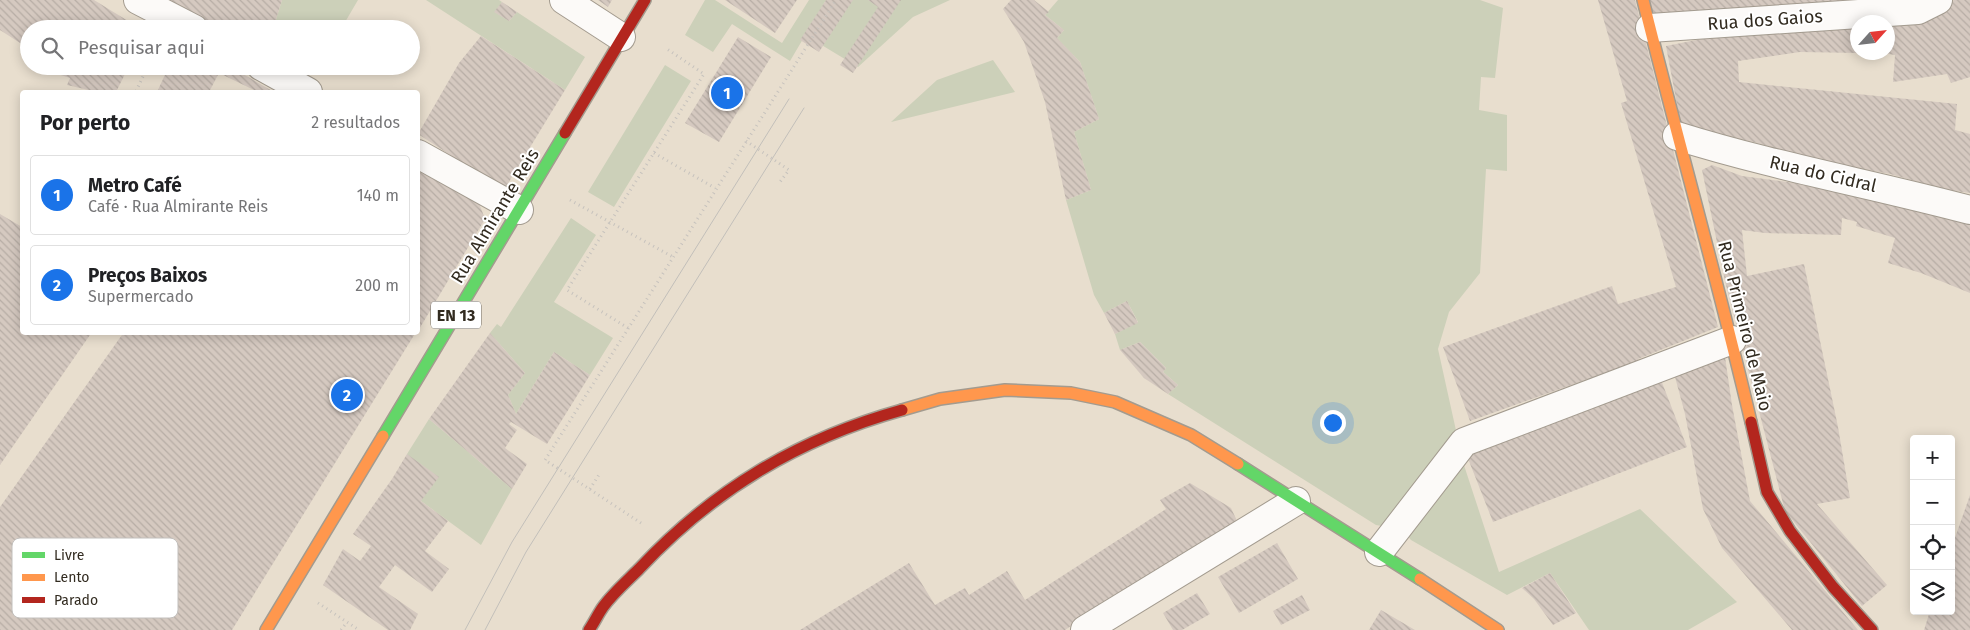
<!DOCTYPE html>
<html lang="pt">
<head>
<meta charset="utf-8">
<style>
	body { margin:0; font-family:"Fira Sans",sans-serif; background:#f6f6f6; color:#202124 }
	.controls { position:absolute; right:15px; bottom:15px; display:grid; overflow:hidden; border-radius:5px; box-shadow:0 2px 12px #0003 }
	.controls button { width:45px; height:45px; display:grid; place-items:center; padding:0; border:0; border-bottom:1px solid #e0e0e0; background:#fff; color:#202124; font:25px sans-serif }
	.compass { position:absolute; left:1850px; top:15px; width:45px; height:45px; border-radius:50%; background:#fff; box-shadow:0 2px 12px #0003; rotate:63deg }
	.you { position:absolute; left:1332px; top:422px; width:18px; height:18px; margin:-12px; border:4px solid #fff; border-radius:50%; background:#1a73e8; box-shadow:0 0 0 8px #1a73e833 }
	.badge { display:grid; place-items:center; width:32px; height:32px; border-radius:50%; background:#1a73e8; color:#fff; font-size:16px; font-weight:700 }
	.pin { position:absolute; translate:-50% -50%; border:2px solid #fff; box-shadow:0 1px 5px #0006 }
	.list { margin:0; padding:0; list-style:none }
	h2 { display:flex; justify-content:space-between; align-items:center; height:65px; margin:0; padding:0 20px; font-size:21px }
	h2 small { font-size:16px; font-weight:400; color:#757577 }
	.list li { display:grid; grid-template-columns:32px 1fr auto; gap:15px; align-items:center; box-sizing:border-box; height:80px; margin:0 10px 10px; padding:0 10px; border:1px solid #e0e0e0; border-radius:5px }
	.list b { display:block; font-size:19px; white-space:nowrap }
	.list p { margin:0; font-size:16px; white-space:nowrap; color:#757577 }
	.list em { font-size:16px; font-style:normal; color:#757577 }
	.icon { flex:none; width:28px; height:28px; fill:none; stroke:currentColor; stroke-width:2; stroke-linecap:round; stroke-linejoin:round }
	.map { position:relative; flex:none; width:1970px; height:630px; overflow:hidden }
	.search { position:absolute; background:#fff; box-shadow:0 2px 12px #0003; left:20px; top:20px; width:400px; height:55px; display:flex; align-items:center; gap:12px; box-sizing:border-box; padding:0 18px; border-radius:28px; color:#757577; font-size:19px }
	.panel { position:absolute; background:#fff; box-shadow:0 2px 12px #0003; left:20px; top:90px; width:400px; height:245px; border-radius:5px }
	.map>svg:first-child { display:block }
	.green { fill:#ccd0b9 }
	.building { fill:url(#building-back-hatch) }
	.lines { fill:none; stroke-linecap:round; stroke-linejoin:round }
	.street-casing { stroke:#a39b8f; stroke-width:30 }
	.fast-casing { stroke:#a39b8f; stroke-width:14 }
	.slow-casing { stroke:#a39b8f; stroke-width:14 }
	.jam-casing { stroke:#a39b8f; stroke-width:14 }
	.path { stroke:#c6c2bd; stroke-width:3; stroke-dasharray:1 4; stroke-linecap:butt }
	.street { stroke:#fcfaf8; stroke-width:28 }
	.fast { stroke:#63d668; stroke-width:11 }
	.slow { stroke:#ff974d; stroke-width:11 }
	.jam { stroke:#b3261e; stroke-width:11 }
	.tram { stroke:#c2bfba; stroke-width:1 }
	.labels { text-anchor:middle; stroke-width:4; stroke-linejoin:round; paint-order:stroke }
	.shield { fill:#fff; stroke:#706b63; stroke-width:1 }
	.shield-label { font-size:16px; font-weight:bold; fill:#322b20 }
	.street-label { font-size:18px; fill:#322b20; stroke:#fff }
	.key { fill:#fff; stroke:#c2bfbc; stroke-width:1 }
	.key-label { font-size:14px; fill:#322b20 }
</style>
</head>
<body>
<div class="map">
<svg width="1970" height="630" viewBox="0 0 1970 630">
	<defs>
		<pattern id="building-back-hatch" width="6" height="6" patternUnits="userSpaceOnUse" patternTransform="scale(1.25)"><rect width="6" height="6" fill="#d5c9c0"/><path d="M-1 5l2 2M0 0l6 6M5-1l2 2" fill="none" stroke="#b7ada5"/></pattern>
	</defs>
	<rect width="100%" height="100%" fill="#e8dece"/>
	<!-- green -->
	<path class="green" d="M282,0H358L341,29H273Z
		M426,0H499L502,2L495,12L509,21L517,12L585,57L565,90Z
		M705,0H715L782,43L809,0H826L790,61L732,24L713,52L685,35Z
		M840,0H950L913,17L858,67L815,41Z
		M1058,0H1480L1503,8L1495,78L1481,77L1479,110L1507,115V171L1486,169L1480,273L1449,312L1438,349L1457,435L1388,527L1376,525L1168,394L1178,385L1163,372L1166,368L1140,342L1120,350L1115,334L1138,322L1127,301L1104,313L1094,295L1066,200L1091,190L1074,132L1099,119L1080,62L1057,38L1064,30L1045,15Z
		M993,60L1015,92L891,122L937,80Z
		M665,65L691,81L614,207L588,192Z
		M571,218L596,235L554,302L613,338L590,375L554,352L516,414L508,395L525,373L490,333L497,324L501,327Z
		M429,419L512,489L481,545L421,501L407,454Z
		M1460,453L1499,572L1640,509L1737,602L1688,630H1589L1550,573L1507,595L1411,540L1406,534Z"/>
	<!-- building -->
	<path class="building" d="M0,0H94L141,29H29V46L20,43L0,30Z
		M167,0H282L273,29H222Z
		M598,0H612L608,7Z
		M725,0H797L775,33Z
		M826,0H853L819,52L800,40Z
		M868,0H901L853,73L840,65L878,7Z
		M1011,0H1034L1049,12L1045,15L1064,30L1057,38L1080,62L1099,119L1074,132L1091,190L1066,200L1045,102L1024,42L1003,9Z
		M1598,0H1635L1718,327L1638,359L1639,361L1470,421L1443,347L1612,286L1618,304L1676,287L1621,103L1627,101Z
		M1649,0H1851V1L1654,20Z
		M1954,0H1970V77L1951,83L1947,74L1893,82L1895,55L1888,54V25L1918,17Z
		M502,2L517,12L509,21L494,12Z
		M1858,25V53L1800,52L1738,61L1739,82L1957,104L1955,130L1970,134V193L1947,190L1890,174L1802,158L1758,143L1681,126L1666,46L1737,32Z
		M481,36L565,90L504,190L418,134L459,63Z
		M738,37L771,57L719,142L685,123Z
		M44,66H129L116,92H97L67,85L70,78L43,69Z
		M169,66H229L274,92H258L219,73L209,92H157Z
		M1712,165L1742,176L1818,186L1939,214L1970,224V293L1921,273L1888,263L1895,238L1856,226L1857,222L1842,218L1841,235L1765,233L1742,230L1747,276L1804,264L1838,427L1850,498L1817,504L1887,585L1862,606L1785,511L1725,281L1702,170Z
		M418,171L479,203L485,219L418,331V250L420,247L418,246Z
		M0,214L22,227V332H92L0,465Z
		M1127,301L1138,323L1115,334L1104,313Z
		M124,332H416L232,630H0V507Z
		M490,333L525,373L508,395L516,414L554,352L590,375L547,444L511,422L509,424L517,430L505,448L527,464L512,489L429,419Z
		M1140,342L1166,368L1163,372L1178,385L1168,394L1144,378L1120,350Z
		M1725,357L1732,405L1750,501L1858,630H1792L1722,548L1703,509L1685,414L1675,377Z
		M1661,380L1687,447L1493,522L1467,456Z
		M407,454L439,477L421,501L448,521L425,551L449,569L432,592L395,565L379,587L418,614L410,630H388L323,585L343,549L360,561L371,546L353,534L392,479Z
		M1190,483L1231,508L1238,523L1191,549L1065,630H800L909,563L935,605L965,588L969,595L1007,571L1025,600L1166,509L1160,500Z
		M1970,495V630H1924L1930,611H1951V549Z
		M1277,543L1298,579L1239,613L1218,577Z
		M1550,573L1576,613L1553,625L1534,599L1522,588Z
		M1197,593L1210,614L1182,630H1173L1163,613Z
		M1302,595L1310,610L1281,625L1273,611Z
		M1381,610L1415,630H1369Z"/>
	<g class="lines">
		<defs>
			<path id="street" d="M138,0L194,29
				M564,0L621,37
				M1650,28L1918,10L1938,0
				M261,66L308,92
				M1677,136C1773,166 1872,184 1970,210
				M418,154L519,210
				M1379,552L1464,442L1732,340
				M1085,630L1296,501"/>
			<path id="fast" d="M383,436L565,133
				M1238,464L1420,579"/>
			<path id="slow" d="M1643,0C1678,141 1718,281 1751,422
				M902,410L940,399L1005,390L1071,393L1115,402L1191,435L1238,464
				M1420,579L1498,630
				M266,630L383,436"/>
			<path id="jam" d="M565,133L645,0
				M1751,422L1767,492L1790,531L1833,587L1872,630
				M589,630C594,623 598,614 603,607C613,593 627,581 639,569C713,490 798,439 902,410"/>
		</defs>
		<!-- street casing -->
		<use href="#street" class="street-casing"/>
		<!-- fast casing -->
		<use href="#fast" class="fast-casing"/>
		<!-- slow casing -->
		<use href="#slow" class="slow-casing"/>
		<!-- jam casing -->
		<use href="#jam" class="jam-casing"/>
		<!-- path -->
		<path class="path" d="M136,91L148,66
			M746,141L789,170L780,182
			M654,153L715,188
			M570,200L673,257
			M628,328L567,290L704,74L667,49
			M590,489L600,473
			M641,523L545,460L836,0
			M318,603L359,630
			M341,630L347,622"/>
		<!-- street -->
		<use href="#street" class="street"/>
		<!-- fast -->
		<use href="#fast" class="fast"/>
		<!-- slow -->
		<use href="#slow" class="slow"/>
		<!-- jam -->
		<use href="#jam" class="jam"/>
		<!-- tram -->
		<path class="tram" d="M465,630L512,542L789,99
			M485,630L526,552L804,108"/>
	</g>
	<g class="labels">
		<!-- shield labels -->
		<rect class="shield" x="431" y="301.5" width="50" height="27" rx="4"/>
		<g class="shield-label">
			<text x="456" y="321">EN 13</text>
		</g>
		<!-- street labels -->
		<g class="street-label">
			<text transform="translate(1765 20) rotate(-4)" y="6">Rua dos Gaios</text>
			<text transform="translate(1823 174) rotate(13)" y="6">Rua do Cidral</text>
			<text transform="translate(495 216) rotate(-59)" y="6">Rua Almirante Reis</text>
			<text transform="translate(1745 326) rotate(76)" y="6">Rua Primeiro de Maio</text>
		</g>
	</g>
	<!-- legend -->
	<rect x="12" y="538" width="166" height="80" rx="8" class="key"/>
	<rect x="22" y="552" width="23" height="6" fill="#63d668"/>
	<rect x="22" y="574" width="23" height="7" fill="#ff974d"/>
	<rect x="22" y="597" width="23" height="6" fill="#b3261e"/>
	<g class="key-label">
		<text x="54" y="560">Livre</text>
		<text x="54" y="582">Lento</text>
		<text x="54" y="605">Parado</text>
	</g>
</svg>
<div class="controls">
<button>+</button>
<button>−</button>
<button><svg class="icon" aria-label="locate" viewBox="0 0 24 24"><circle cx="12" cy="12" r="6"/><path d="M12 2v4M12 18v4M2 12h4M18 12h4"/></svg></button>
<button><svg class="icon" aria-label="layers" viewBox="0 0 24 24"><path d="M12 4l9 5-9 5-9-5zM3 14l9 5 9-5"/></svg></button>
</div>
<svg class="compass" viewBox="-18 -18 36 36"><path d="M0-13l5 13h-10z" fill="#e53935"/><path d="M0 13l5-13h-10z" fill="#757577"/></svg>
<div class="you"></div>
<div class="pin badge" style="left:727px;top:93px">1</div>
<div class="pin badge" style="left:347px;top:395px">2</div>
<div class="search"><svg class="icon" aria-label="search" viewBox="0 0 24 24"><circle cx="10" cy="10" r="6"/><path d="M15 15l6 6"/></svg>Pesquisar aqui</div>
<section class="panel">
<h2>Por perto<small>2 resultados</small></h2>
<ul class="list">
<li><span class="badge">1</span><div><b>Metro Café</b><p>Café · Rua Almirante Reis</p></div><em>140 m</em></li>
<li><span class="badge">2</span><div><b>Preços Baixos</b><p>Supermercado</p></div><em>200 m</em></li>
</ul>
</section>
</div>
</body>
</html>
